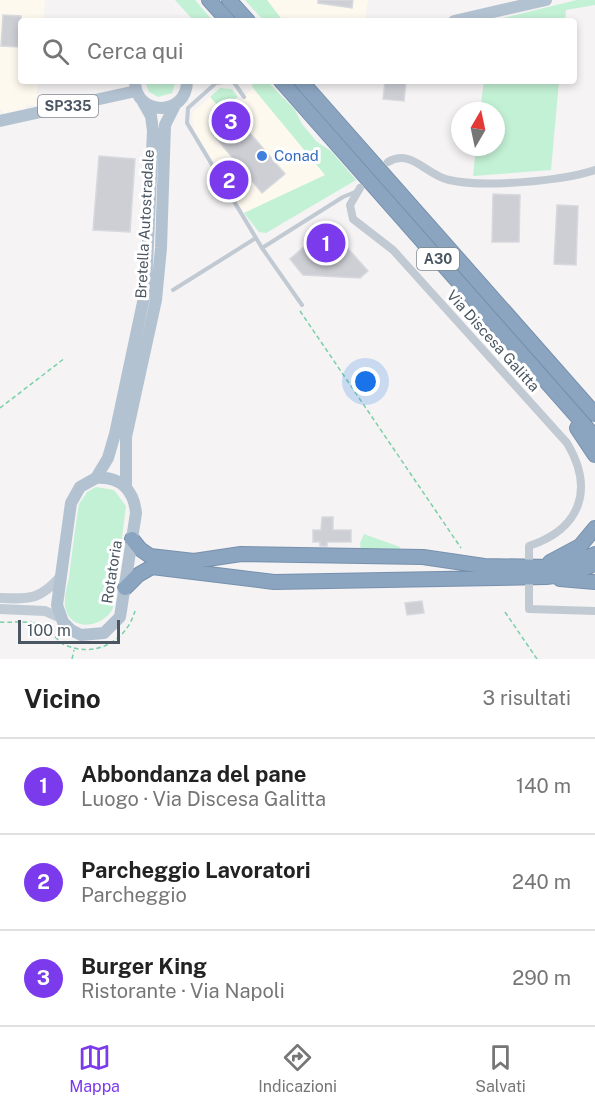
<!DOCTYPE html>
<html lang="it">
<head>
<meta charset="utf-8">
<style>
	body { margin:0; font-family:"Public Sans",sans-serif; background:#f2f2f2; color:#222 }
	.compass { position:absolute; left:451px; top:102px; width:54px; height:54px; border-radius:50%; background:#fff; box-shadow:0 3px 9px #0003; rotate:9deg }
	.scale { position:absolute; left:18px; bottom:15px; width:102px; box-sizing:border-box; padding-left:6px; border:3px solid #4a5661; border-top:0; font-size:16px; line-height:21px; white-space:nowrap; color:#4a5661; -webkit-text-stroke:4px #fff; paint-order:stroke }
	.you { position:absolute; left:366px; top:382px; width:21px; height:21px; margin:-15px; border:4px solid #fff; border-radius:50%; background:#1a73e8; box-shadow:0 0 0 9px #1a73e833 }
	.badge { display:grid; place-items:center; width:39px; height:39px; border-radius:50%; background:#7c3aed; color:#fff; font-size:20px; font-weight:700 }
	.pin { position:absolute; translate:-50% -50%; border:3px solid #fff; box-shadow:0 2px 6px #0006 }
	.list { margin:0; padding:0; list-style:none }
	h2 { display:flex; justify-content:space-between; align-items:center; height:78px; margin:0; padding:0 24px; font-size:26px }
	h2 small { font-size:20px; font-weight:400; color:#767676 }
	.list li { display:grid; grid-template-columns:39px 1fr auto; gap:18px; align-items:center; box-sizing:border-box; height:96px; padding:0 24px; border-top:2px solid #e0e0e0 }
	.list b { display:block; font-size:22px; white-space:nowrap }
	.list p { margin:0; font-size:20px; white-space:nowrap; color:#767676 }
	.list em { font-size:20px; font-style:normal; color:#767676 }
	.icon { flex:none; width:33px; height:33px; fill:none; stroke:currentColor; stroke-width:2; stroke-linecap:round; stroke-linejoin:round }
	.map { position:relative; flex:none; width:595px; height:659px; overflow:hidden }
	.search { position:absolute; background:#fff; box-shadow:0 3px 9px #0003; left:18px; right:18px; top:18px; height:66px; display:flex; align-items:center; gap:15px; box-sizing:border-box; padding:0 21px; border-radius:6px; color:#767676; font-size:22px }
	.sheet { height:366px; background:#fff }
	nav { display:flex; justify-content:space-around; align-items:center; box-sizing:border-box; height:84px; border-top:2px solid #e0e0e0; background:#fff; font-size:16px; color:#767676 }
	nav a { display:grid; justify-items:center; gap:3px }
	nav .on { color:#7c3aed }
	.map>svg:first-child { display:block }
	.commercial { fill:#fdf9ef }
	.green { fill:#c3f1d5 }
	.building { fill:#cdcfd5; stroke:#d7d9de; stroke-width:1.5 }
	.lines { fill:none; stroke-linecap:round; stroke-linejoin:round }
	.highway-casing { stroke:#7690ad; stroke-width:16 }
	.path { stroke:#7ad0a6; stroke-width:1.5; stroke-dasharray:4.5 3; stroke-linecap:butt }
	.lane { stroke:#c1cad2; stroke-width:4 }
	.street { stroke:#c1cad2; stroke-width:8 }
	.secondary { stroke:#c1cbd6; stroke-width:10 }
	.primary { stroke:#b3c2d1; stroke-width:12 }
	.highway { stroke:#8ba5c1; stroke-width:14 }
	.shop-dot { fill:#3f7fe0; stroke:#fff; stroke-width:2 }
	.labels { text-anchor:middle; stroke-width:6; stroke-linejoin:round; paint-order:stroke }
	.shield { fill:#fff; stroke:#808990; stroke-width:1.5 }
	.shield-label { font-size:14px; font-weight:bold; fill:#4a5661 }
	.shop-label { font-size:15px; fill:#366cbe; stroke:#fff; text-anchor:start }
	.street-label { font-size:15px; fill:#4a5661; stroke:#fff }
</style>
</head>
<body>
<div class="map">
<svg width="595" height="659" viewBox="0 0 595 659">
	<rect width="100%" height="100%" fill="#f5f3f3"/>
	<!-- commercial -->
	<path class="commercial" d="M0,0H45L43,21H21V81H38L36,106L27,104L25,109L5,114L0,109Z
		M267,0H368L365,21H283Z
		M220,88L232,89L240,100L253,88L325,175L244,213L194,130L192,113Z"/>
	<!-- green -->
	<path class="green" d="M175,0H195L213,21H194Z
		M245,0H267L283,21H264Z
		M577,0H595V5L566,10L565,21H491Z
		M145,81H176L172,93L158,97L149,92Z
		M251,81H267L295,110L302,124L317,142L331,151L356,180L266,233L259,232L244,213L325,175L253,88Z
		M484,81H559L551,170L473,176L476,147H496V111H480Z
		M220,88L232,89L238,97L221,109L210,97Z
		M96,487L114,490L126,506L113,608C104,628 69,633 65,606C64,597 67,586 69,578C72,553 75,528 79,504L87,492Z
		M364,534L400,547L399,552L361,553L360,543Z"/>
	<!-- building -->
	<path class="building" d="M318,0H353L352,8L318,3Z
		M3,15L21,16V47L1,46Z
		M385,81H406L404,101L383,99Z
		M231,116L236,121L238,119L285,174L262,193L212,133L215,125L223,118Z
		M99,156L135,159L130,232L93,230Z
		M493,194L520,195L519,242H492Z
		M557,205L578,206L576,265L554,264Z
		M328,226L368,271L360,278L303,275L290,259Z
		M322,517H333V530H351V542H327V546H320V542H313V530H321Z
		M422,601L424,613L407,615L405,603Z"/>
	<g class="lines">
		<defs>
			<path id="highway" d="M209,0L228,21
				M229,0L248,21
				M281,81L595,437
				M301,81L595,414
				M577,428L595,455
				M132,539L140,549L150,556L194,561L241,554L423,557L484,566L553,567L574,563L595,554
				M550,562L580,546L595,528
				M560,579L595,582
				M125,588L138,575L152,567L274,582L546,577L570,574L595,564"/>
		</defs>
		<!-- highway casing -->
		<use href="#highway" class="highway-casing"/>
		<!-- path -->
		<path class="path" d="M300,311L461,548
			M0,408L65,358
			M505,612L537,659
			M0,622C13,623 30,620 42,625C50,628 55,639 63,644C94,659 126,642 135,611
			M72,659L74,650"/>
		<!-- lane -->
		<path class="lane" d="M232,81L216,83L188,108L187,123L262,248L302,305
			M233,81L244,97
			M262,248L343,197L355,192
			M173,290L256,238"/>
		<!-- street -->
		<path class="street" d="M388,162C411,148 426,175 449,180C484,188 561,181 595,170
			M360,188L350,205L353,219L393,250L567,443C595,490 580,529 529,546V560
			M529,584V609L595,611"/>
		<!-- secondary -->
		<path class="secondary" d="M0,598C30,599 40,600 61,576
			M0,609L45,611L61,618"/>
		<!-- primary -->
		<path class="primary" d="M454,21L546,0
			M135,81C135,117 187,117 187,81
			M0,121L136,91
			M96,478C120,476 134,490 136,513L120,617L104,633L81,635L71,630L63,622L57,605L71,503L80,487Z
			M96,478L108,458L115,434L146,288L153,131L151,116L143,102
			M126,488V437L156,300L161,248L165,125L175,105"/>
		<!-- highway -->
		<use href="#highway" class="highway"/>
	</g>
	<!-- markers -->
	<circle class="shop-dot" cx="262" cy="156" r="6"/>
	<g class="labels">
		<!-- shield labels -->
		<g class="shield">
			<rect x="38" y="95" width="60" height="22" rx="4.5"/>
			<rect x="417" y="248" width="42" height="22" rx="4.5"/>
		</g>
		<g class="shield-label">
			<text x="68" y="111">SP335</text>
			<text x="438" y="264">A30</text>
		</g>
		<!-- shop labels -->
		<g class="shop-label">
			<text x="274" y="161">Conad</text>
		</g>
		<!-- street labels -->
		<g class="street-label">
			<text transform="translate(145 224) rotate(-87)" y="5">Bretella Autostradale</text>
			<text transform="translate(493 341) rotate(48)" y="5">Via Discesa Galitta</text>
			<text transform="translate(112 572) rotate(-81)" y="5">Rotatoria</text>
		</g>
	</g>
</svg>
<svg class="compass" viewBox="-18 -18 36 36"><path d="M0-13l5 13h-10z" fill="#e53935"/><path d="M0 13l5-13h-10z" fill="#767676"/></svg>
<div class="scale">100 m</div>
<div class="you"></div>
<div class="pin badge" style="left:326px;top:243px">1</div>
<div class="pin badge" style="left:229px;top:180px">2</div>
<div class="pin badge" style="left:231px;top:121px">3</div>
<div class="search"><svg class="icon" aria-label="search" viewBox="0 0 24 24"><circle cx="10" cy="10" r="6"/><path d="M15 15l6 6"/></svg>Cerca qui</div>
</div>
<section class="sheet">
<h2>Vicino<small>3 risultati</small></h2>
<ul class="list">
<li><span class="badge">1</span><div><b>Abbondanza del pane</b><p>Luogo · Via Discesa Galitta</p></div><em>140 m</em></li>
<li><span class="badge">2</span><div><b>Parcheggio Lavoratori</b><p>Parcheggio</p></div><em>240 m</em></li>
<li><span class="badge">3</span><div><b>Burger King</b><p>Ristorante · Via Napoli</p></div><em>290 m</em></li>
</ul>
</section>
<nav>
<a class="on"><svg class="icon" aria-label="map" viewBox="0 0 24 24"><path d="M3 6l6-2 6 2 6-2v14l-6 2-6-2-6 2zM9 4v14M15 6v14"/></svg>Mappa</a>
<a><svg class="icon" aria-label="directions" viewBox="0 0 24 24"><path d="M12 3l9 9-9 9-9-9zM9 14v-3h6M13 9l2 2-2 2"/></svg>Indicazioni</a>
<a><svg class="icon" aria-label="saved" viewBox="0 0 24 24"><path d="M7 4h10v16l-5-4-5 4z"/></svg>Salvati</a>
</nav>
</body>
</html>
